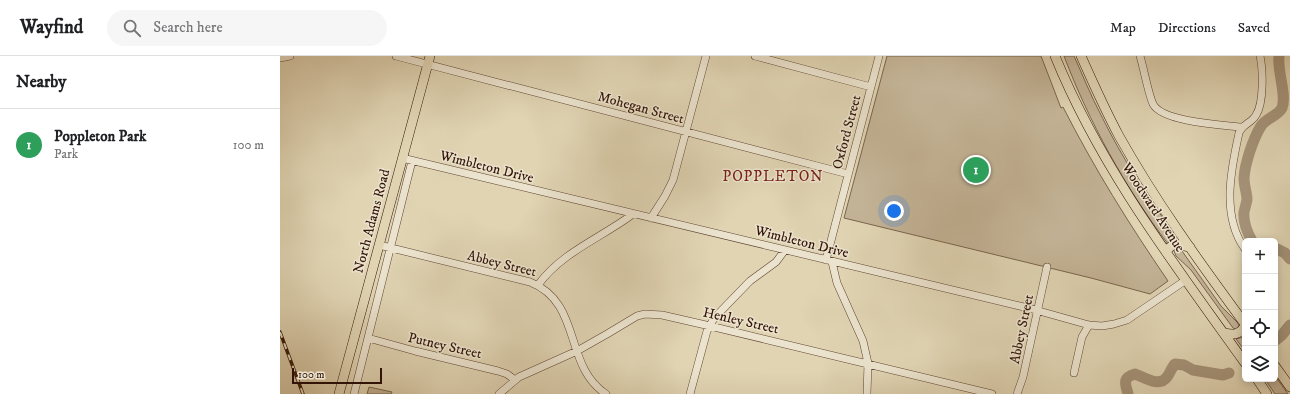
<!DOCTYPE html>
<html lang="en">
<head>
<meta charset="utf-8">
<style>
	body { margin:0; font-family:"IM FELL DW Pica",serif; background:#f6f6f6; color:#202124 }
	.controls { position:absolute; right:12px; bottom:12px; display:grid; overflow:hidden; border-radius:6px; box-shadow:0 2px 10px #0003 }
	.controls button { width:36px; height:36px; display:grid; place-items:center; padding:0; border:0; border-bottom:1px solid #e0e0e0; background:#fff; color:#202124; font:20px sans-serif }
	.scale { position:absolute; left:12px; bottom:10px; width:90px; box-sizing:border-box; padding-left:4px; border:2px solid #331407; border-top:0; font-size:11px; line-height:14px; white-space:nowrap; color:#331407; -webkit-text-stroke:3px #ebe3ce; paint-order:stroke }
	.you { position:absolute; left:614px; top:155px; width:14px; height:14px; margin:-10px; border:3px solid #fff; border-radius:50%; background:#1a73e8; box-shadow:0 0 0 6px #1a73e833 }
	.badge { display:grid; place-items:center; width:26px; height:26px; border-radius:50%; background:#8f2418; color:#fff; font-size:13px; font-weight:700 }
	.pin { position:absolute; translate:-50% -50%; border:2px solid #fff; box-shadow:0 1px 4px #0006 }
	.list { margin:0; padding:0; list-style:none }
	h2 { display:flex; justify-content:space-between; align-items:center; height:52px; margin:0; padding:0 16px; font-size:17px }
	h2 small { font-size:13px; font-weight:400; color:#757577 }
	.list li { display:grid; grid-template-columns:26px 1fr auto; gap:12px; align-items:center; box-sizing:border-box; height:72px; padding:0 16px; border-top:1px solid #e0e0e0 }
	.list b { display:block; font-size:15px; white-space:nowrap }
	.list p { margin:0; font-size:13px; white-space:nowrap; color:#757577 }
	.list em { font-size:13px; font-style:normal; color:#757577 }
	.icon { flex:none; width:22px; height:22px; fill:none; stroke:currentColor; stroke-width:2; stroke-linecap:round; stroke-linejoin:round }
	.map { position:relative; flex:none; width:1010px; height:338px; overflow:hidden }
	header { display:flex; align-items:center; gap:24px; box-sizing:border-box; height:56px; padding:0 20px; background:#fff; border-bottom:1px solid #e0e0e0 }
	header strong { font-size:19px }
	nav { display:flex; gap:22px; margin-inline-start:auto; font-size:14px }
	.search { width:280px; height:36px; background:#f6f6f6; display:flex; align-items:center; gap:10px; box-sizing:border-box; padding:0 14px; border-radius:22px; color:#757577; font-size:15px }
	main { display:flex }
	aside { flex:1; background:#fff }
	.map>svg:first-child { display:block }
	.green { fill:#c3b396; stroke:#7b644e }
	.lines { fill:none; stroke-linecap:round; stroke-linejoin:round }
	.river { stroke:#a59379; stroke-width:11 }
	.minor-casing { stroke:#5e4432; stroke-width:8 }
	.major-casing { stroke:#331407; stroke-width:10 }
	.minor { stroke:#ebe3ce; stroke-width:7 }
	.major { stroke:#e0d4b3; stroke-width:9 }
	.rail-casing { stroke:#331407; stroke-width:3.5 }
	.rail { stroke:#ebe3ce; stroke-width:2; stroke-dasharray:6; stroke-linecap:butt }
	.labels { text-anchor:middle; stroke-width:3; stroke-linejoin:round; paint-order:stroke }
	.street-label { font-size:14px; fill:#331407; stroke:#ebe3ce }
	.neighbourhood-label { font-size:15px; letter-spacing:1px; fill:#7a1f14; stroke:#ebe3ce }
</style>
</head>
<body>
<header>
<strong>Wayfind</strong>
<div class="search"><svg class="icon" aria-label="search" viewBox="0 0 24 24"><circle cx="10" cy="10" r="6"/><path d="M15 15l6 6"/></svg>Search here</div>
<nav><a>Map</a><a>Directions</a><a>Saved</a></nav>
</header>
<main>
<aside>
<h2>Nearby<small></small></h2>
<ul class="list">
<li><span class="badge" style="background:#2e9e5b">1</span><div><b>Poppleton Park</b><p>Park</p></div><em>100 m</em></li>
</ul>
</aside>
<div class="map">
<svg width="1010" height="338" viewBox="0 0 1010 338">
	<rect width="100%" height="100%" fill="#e0d4b3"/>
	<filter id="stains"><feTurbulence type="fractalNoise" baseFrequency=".005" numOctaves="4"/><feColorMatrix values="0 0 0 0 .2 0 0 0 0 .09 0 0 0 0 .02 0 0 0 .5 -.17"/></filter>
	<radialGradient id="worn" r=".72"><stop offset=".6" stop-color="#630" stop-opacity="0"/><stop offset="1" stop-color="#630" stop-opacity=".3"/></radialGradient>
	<!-- green -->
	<path class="green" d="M607,0H761L781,52L783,51C814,112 849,168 888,225L870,238L811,222L564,162Z
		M784,0H794C803,20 811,40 821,59C842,102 869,143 897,182L896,183L892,184L888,188C845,131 809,66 784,0Z
		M896,193L902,195L941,250L957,266L960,271L957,274L953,272L911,214L896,200L894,195Z
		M965,279V295L956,283L963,281Z
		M995,320L1008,338H995L985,323H995Z
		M89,331L112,336L111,338H87Z"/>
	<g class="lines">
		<!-- river -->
		<path class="river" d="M972,185C967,176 963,166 964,156C965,152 966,148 967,144C967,137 964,130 964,122C965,107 973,83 981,70C986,62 998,60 1002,52C1007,39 997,15 999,0
			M995,192L1005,197L1010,203
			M996,284L1002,279L1010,269
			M848,338C846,329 841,322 855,318C864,321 879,332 887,321C890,317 892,311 895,308L904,309L913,314L943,319L949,317"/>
		<defs>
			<path id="minor" d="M116,0L568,118
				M475,0L591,31
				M860,0C864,13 868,37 873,48C882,66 943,69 961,71
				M0,2L10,0
				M122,102L752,253L809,269L822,270L834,268L847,264L906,224
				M371,162L385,140L393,124L426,0
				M99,189L250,226C303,247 283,310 326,338
				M965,193C941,160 951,113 959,77C962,68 972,67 976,59C984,47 983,14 980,0
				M546,204L599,0
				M552,206L557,227L583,285L588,307L587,338
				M258,229C282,196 321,182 353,158
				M88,282L135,295L218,315L227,318L235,324
				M794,317L802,281L809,269
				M74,338L132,105
				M219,338L239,321L297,295L327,278L357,260L365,258L382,259L430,270L712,338
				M410,338L427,275L433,264L439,257L470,225L496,206L505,194
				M737,338L743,321L767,211"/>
			<path id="major" d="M775,0C821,113 895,209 965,307
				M801,0C813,27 825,54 839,80C876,146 920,207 965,268
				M886,196L889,192L894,188L910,191
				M944,277C954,279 959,279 965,270
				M995,310L1010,331
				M977,323L987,338
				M59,338L150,0"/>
		</defs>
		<!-- minor casing -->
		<use href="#minor" class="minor-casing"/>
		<!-- major casing -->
		<use href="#major" class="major-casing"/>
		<!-- minor -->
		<use href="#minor" class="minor"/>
		<!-- major -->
		<use href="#major" class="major"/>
		<defs>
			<path id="rail" d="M0,276L23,338"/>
		</defs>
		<!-- rail casing -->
		<use href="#rail" class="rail-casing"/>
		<!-- rail -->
		<use href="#rail" class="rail"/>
	</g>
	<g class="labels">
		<!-- street labels -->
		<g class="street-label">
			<text transform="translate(361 51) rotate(15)" y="5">Mohegan Street</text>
			<text transform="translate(566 76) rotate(-75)" y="5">Oxford Street</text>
			<text transform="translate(207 110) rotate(14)" y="5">Wimbleton Drive</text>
			<text transform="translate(874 151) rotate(57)" y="5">Woodward Avenue</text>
			<text transform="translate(91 165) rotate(-75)" y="5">North Adams Road</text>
			<text transform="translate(522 185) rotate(14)" y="5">Wimbleton Drive</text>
			<text transform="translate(222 207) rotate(14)" y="5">Abbey Street</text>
			<text transform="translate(461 264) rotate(13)" y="5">Henley Street</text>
			<text transform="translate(741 273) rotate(-78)" y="5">Abbey Street</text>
			<text transform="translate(165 289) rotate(13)" y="5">Putney Street</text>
		</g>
		<!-- neighbourhood labels -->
		<g class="neighbourhood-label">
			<text x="493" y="125">POPPLETON</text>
		</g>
	</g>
	<rect width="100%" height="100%" filter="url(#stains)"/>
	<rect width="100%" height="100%" fill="url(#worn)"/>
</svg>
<div class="controls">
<button>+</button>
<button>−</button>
<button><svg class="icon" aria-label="locate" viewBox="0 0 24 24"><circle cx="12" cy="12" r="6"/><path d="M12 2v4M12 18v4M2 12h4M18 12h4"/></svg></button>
<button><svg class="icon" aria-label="layers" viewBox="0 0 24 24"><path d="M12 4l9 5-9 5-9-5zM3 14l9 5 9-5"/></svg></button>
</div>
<div class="scale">100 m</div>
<div class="you"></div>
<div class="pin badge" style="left:696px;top:114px;background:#2e9e5b">1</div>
</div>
</main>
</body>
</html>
